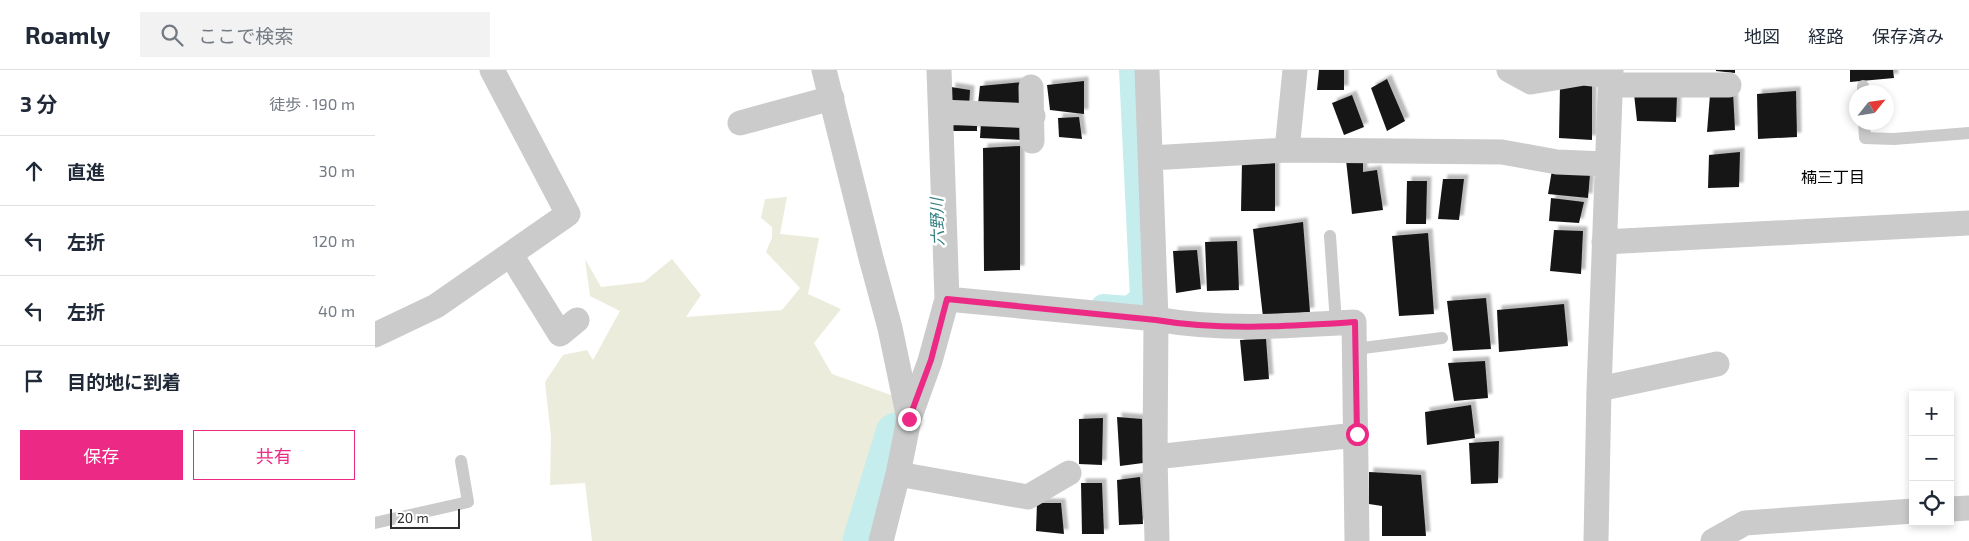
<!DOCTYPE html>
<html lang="ja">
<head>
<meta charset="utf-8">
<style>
	body { margin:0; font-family:"Exo 2","Noto Sans JP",sans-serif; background:#f2f2f3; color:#1f2937 }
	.controls { position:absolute; right:15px; bottom:15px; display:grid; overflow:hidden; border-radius:0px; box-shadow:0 2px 8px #0003 }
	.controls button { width:45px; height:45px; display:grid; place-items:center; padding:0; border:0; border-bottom:1px solid #e0e1e3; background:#fff; color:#1f2937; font:25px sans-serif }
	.compass { position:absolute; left:1474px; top:15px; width:45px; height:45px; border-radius:50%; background:#fff; box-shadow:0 2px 8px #0003; rotate:60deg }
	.scale { position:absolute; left:15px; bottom:12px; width:70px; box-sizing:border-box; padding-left:5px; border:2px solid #2e2e2e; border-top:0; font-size:14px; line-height:18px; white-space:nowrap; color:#2e2e2e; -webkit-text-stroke:4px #fff; paint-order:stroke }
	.stop { position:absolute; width:15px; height:15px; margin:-11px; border:4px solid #ec2984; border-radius:50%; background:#fff }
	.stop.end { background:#ec2984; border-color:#fff; box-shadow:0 1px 5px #0008 }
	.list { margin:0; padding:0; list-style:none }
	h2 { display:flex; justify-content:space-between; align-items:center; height:65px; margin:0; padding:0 20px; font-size:21px }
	h2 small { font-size:16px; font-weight:400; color:#747a83 }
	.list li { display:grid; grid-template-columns:32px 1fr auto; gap:15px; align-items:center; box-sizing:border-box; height:70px; padding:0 20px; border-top:1px solid #e0e1e3 }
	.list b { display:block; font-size:19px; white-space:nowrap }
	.list em { font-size:16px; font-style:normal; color:#747a83 }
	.actions { display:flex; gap:10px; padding:15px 20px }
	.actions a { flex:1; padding:11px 0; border:1px solid #ec2984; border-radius:0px; text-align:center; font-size:18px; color:#ec2984 }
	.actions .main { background:#ec2984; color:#fff }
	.icon { flex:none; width:28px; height:28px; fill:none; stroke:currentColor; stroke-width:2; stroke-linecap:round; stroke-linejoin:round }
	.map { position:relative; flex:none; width:1594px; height:471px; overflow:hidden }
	header { display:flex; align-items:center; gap:30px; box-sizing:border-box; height:70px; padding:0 25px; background:#fff; border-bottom:1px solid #e0e1e3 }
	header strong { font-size:24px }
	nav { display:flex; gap:28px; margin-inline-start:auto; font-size:18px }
	.search { width:350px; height:45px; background:#f2f2f3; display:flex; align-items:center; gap:12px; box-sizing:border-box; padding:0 18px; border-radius:0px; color:#747a83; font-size:19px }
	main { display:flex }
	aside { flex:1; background:#fff }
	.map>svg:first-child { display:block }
	.green { fill:#ebecdb }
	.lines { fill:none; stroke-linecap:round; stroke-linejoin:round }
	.canal { stroke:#c6eded; stroke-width:24 }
	.river { stroke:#c6eded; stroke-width:41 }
	.building { fill:#151515; filter:url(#shadow) }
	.service { stroke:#cbcbcb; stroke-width:12 }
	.minor { stroke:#cbcbcb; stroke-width:25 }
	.route { stroke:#ec2984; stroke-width:6 }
	.labels { text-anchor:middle; stroke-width:5; stroke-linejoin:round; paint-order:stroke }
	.neighbourhood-label { font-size:16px; fill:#000; stroke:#fff }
	.water-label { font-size:16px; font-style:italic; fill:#338080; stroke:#fff }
</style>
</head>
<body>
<header>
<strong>Roamly</strong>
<div class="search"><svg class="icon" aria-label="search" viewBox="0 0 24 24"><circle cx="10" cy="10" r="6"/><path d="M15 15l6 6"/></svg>ここで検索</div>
<nav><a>地図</a><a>経路</a><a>保存済み</a></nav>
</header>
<main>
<aside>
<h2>3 分<small>徒歩 · 190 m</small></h2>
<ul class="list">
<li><svg class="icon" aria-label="ahead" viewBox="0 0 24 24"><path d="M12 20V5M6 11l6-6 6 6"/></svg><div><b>直進</b></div><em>30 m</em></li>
<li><svg class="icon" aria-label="left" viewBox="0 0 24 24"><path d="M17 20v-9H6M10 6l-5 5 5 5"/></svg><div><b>左折</b></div><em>120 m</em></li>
<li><svg class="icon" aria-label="left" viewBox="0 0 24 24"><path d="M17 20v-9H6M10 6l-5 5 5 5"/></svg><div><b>左折</b></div><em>40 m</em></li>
<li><svg class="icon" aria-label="arrive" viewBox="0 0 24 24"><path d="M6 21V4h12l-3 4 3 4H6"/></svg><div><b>目的地に到着</b></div></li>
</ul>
<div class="actions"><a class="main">保存</a><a>共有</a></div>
</aside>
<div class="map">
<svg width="1594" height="471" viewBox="0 0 1594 471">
	<defs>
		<filter id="shadow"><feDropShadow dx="4.5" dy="-4.5" stdDeviation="1" flood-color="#0004"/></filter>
	</defs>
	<rect width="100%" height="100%" fill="#fff"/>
	<!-- green -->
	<path class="green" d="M412,127L405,164L444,168L433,224L466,239L439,273L457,304L530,330L487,471H217L210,413L175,415L176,366L170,312L188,285L212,280L218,290L245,241L215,226L210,189L226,217L269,212L297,189L326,225L311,247L407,240L425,218L391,182L397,168V157L386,148L390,129Z"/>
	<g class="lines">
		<!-- canal -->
		<path class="canal" d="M728,236L754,238L767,228L756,0"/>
		<!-- river -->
		<path class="river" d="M488,471L521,363"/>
	</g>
	<!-- building -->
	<path class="building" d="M944,0H969V20H942Z
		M1341,0H1360V3L1341,1Z
		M1475,0H1518L1519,8L1475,12Z
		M1012,9L1030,51L1012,61L996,18Z
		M709,11V44L675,40L672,15Z
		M649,12V35L603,34L605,16Z
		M1217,13V70L1184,68L1185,15Z
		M576,17L595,20L594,37L575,35Z
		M1421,21L1422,67L1383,69L1382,24Z
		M1358,22L1360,60L1332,62L1335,25Z
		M1259,24H1302L1301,52L1262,51Z
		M977,25L989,57L969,65L957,33Z
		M576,47L602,48V61H578Z
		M704,47L707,69L684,67L683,48Z
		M606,52L650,53L648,70L605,68Z
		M645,76V200L609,201L608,78Z
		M1365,82L1364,117L1333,118L1334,85Z
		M971,90H988V102L1002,100L1008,140L977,144Z
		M900,91V141H866L867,92Z
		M1177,100L1215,104L1213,128L1173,124Z
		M1068,109H1089L1084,150L1063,149Z
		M1032,111H1052L1051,154H1031Z
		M1176,128L1209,132L1204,153L1174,151Z
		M928,152L935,242L888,247L878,159Z
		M1179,160L1208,161L1206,204L1175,201Z
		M1053,163L1059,244L1024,246L1017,166Z
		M862,171L864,220L832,221L830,172Z
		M822,180L826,219L801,223L798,181Z
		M1111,228L1116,279L1078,281L1072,231Z
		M1189,234L1193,276L1124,282L1122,240Z
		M891,269L894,309L869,311L865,270Z
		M1110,291L1113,328L1079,331L1073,293Z
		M1096,335L1100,368L1052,375L1050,342Z
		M742,347L767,349L768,393L745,396Z
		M728,348L727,395L704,394V349Z
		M1124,371L1123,413L1096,414L1094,373Z
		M994,402L1046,405L1051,466H1007V436L994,434Z
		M765,407L768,454L744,455L742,410Z
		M706,413H727L729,464H707Z
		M662,433H686L689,464L661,461Z"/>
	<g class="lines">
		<!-- service -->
		<path class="service" d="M1488,16V22
			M1489,52L1490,68L1519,69L1594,63
			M955,166L961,253
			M980,279L1067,268
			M0,453L93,432L86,391"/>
		<!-- minor -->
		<path class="minor" d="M449,0L496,188L515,258L534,349
			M564,0L572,229
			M772,0L781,249L780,387L782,471
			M1134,0L1156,12L1209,3L1236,6
			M1235,15H1354
			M656,17L657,71
			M566,42L658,46
			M365,53L457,28
			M912,80L920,0
			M776,88L912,80L1127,82L1182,92L1231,94
			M1229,172L1594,153
			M136,185L185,264L202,250
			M0,265L61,236L193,144L117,0
			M1224,319L1342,294
			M780,387L981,365
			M523,404L653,427L694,403
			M1575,439L1594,438
			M506,471L523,404L534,349L555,291L572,229L781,249C846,261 914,256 979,252L982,471
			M1221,471L1224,319L1236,0
			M1338,471L1370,453L1538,441"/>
	</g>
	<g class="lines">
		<!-- route -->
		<path class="route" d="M534,349L556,290L572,229L781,250C846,261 914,256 980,252L982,364"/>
	</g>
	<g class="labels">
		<!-- neighbourhood labels -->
		<g class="neighbourhood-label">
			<text x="1458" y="113">楠三丁目</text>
		</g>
		<!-- water labels -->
		<g class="water-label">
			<text transform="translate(562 152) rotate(-92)" y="6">六野川</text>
		</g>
	</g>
</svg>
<div class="controls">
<button>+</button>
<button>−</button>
<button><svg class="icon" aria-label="locate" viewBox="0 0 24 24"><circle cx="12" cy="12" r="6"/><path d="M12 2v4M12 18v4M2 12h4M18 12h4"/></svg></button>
</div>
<svg class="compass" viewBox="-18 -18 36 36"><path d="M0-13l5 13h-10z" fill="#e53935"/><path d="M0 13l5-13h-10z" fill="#747a83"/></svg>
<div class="scale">20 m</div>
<div class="stop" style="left:982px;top:364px"></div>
<div class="stop end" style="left:534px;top:349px"></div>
</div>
</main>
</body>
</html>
